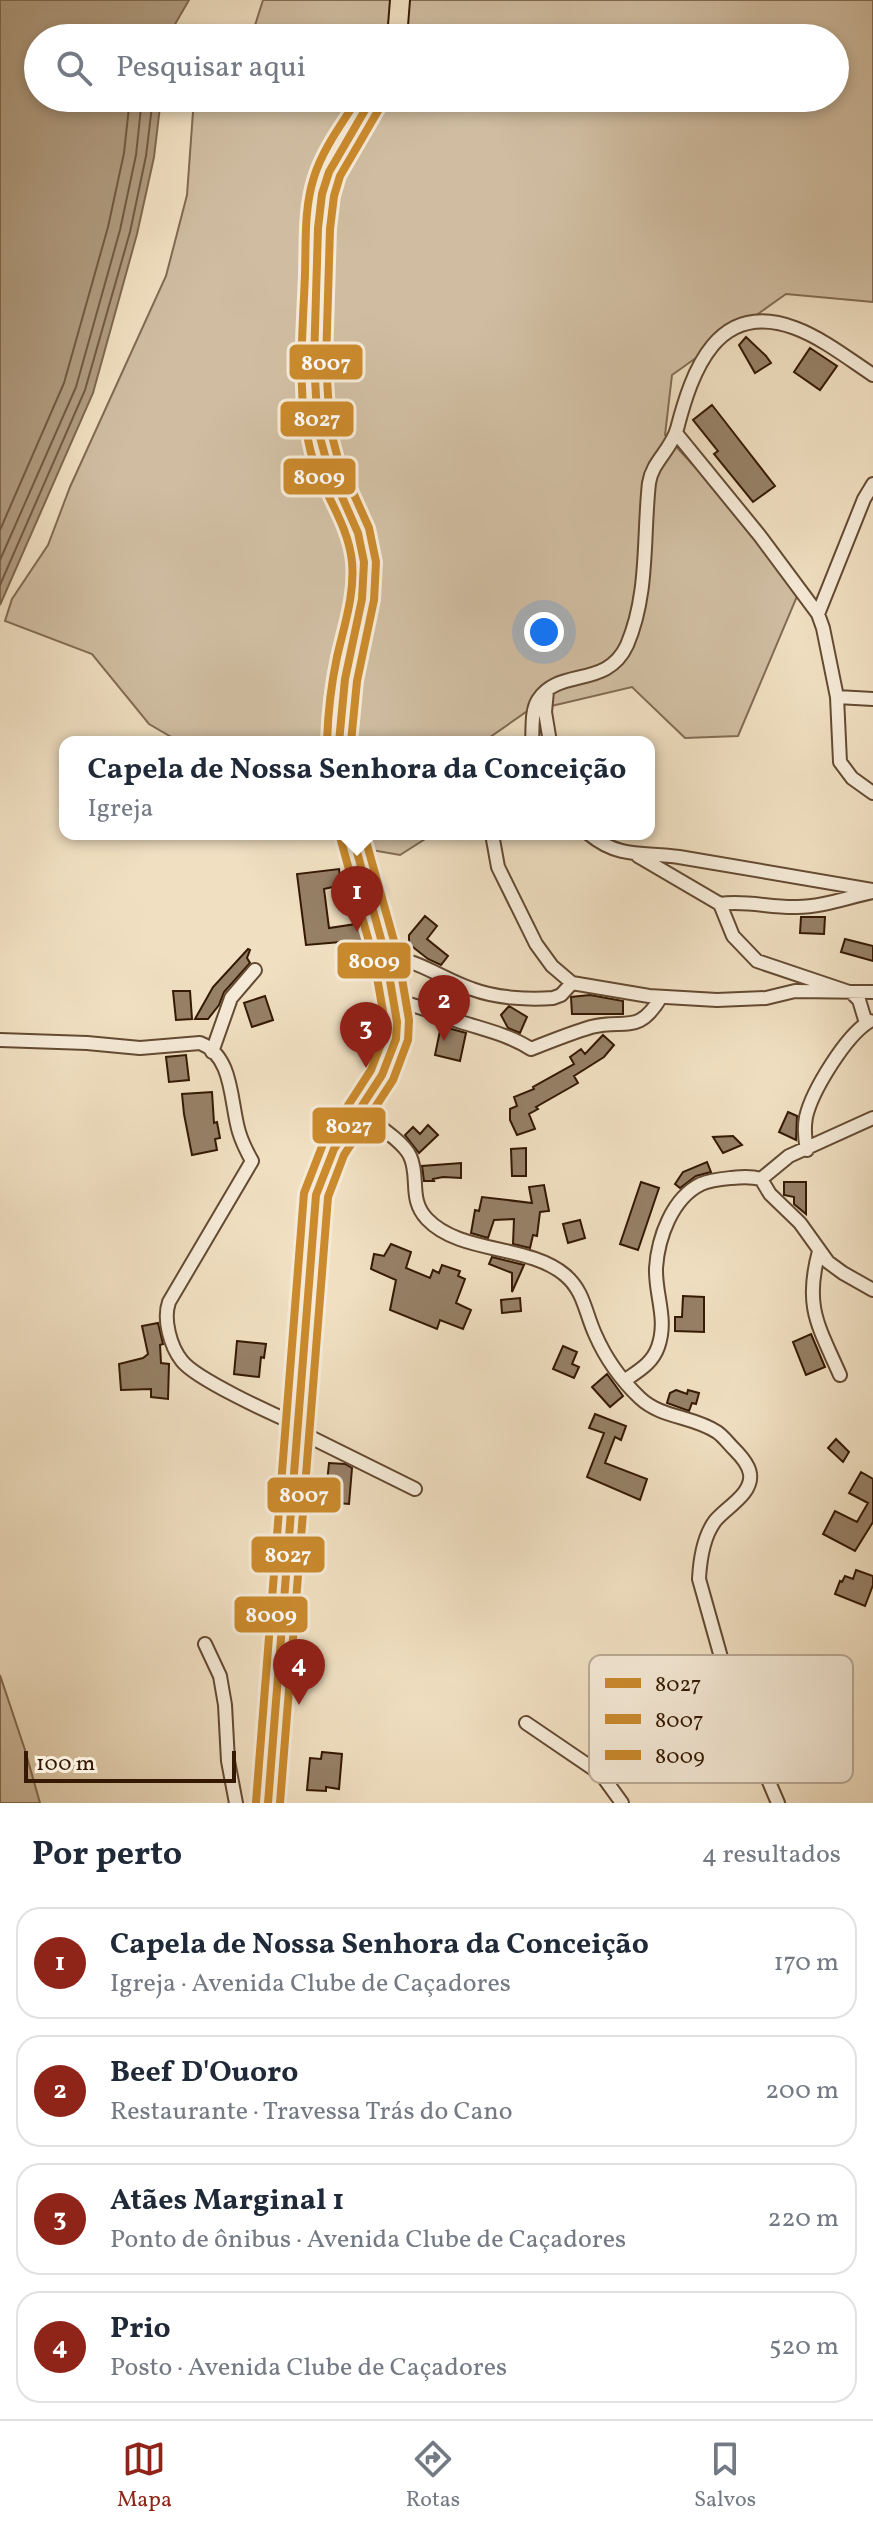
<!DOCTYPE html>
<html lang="pt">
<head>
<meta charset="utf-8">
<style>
	body { margin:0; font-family:Vollkorn,serif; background:#f2f2f3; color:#1f2937 }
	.scale { position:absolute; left:24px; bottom:20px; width:212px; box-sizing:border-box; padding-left:8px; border:4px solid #351903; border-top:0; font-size:22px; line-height:28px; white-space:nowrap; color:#351903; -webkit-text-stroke:6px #f5ead7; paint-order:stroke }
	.you { position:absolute; left:544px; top:632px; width:28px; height:28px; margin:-20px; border:6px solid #fff; border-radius:50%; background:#1a73e8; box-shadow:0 0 0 12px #1a73e833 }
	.badge { display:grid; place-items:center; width:52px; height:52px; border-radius:50%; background:#8f2418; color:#fff; font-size:26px; font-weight:700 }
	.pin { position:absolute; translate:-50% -66px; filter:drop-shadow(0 2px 4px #0008) }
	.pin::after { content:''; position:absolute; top:42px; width:28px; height:24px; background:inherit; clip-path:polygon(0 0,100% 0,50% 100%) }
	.popup { position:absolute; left:59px; top:736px; width:596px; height:104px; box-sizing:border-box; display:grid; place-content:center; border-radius:16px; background:#fff; filter:drop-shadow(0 2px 6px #0005); font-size:26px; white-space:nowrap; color:#747a83 }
	.popup b { font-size:30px; color:#1f2937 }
	.popup::after { content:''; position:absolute; left:50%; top:100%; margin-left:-16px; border:16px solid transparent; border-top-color:#fff }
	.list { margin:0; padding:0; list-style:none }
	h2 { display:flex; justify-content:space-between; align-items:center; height:104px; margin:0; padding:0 32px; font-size:34px }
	h2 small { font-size:26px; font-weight:400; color:#747a83 }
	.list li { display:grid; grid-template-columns:52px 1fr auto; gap:24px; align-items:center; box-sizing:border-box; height:112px; margin:0 16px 16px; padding:0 16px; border:2px solid #e0e1e3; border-radius:24px }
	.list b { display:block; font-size:30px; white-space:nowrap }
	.list p { margin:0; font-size:26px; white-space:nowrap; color:#747a83 }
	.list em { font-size:26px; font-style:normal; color:#747a83 }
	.icon { flex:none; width:44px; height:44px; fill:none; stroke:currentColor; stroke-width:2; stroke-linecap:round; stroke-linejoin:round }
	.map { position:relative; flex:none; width:873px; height:1803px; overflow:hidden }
	.search { position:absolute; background:#fff; box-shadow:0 4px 12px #0003; left:24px; right:24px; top:24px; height:88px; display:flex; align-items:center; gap:20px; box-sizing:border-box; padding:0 28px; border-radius:44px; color:#747a83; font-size:30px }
	.sheet { height:616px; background:#fff }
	nav { display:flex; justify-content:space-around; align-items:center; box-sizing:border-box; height:112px; border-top:2px solid #e0e1e3; background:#fff; font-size:22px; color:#747a83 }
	nav a { display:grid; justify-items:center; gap:4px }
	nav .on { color:#8f2418 }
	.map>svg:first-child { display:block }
	.green { fill:#d0bda1; stroke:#826b52; stroke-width:2 }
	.water { fill:#b09c80; stroke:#7f684e; stroke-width:2 }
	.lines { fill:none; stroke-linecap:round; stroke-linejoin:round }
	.shore { stroke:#725a42; stroke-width:2 }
	.building { fill:#968066; stroke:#351903; stroke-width:2 }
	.street-casing { stroke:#644a32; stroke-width:16 }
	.primary-casing { stroke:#351903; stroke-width:22 }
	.street { stroke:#f5ead7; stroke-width:12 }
	.primary { stroke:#f0dfc1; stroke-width:18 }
	.bus-1-casing { stroke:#f5ead7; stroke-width:14 }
	.bus-2-casing { stroke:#f5ead7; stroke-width:14 }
	.bus-3-casing { stroke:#f5ead7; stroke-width:14 }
	.bus-1 { stroke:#ca8a2d; stroke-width:8 }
	.bus-2 { stroke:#ca8a2d; stroke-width:8 }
	.bus-3 { stroke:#ca8a2d; stroke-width:8 }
	.key { fill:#f5ead7; stroke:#bbab97; stroke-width:2 }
	.key-label { font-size:22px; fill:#351903 }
	.line-badge { stroke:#f5ead7; stroke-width:3 }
	.badge-label { font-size:22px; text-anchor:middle; font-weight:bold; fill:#fff }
</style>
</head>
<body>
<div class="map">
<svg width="873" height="1803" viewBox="0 0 873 1803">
	<rect width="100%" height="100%" fill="#f0dfc1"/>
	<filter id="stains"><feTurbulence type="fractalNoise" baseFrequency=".0025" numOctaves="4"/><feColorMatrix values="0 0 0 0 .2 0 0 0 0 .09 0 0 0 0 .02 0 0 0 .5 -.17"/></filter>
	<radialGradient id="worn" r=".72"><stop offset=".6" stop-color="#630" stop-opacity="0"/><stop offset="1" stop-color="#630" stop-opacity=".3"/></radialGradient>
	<!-- green -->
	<path class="green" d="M263,0H873V302L786,294L672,375L665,435L738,513L798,594L738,736L685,738L632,687L526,712L483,742H350L271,738L260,742H180L149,724L92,654L5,621L12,599L48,545L70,487L166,276L187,195L194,98H835V38H251Z
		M353,834H433L400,855L366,849L353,850Z
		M0,1675L25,1750L40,1803H0Z"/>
	<!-- water -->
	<path class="water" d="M0,0H189L167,38H38V98H161L154,157L137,234L93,393L0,605Z"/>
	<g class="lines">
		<!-- shore -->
		<path class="shore" d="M0,530L64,383L108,227L124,153L130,98
			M0,560L76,387L120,230L136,155L142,98
			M0,585L85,390L130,232L146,156L153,98"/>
	</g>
	<!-- building -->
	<path class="building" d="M746,337L766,356L771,363L755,373L739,345Z
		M810,348L837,366L820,390L794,372Z
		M712,405L775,486L753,502L714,454L718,451L693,420Z
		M339,869L341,885L324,889L329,928L363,923L364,940L306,945L297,874Z
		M425,916L437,926L427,939L448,956L441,965L428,959L409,944V935Z
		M801,917H825L824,934L800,933Z
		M845,939L873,946V961L841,952Z
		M248,949L250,950L247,958L250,963L224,992L219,1005L208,1019H195L213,987Z
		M173,991H190L192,1019L176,1020Z
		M435,992L457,1001L453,1010L431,1002Z
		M590,995L623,1001V1014H572L571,997Z
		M265,996L273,1020L252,1027L244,1003Z
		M509,1006L527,1017L520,1033L508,1028L501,1015Z
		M441,1026L466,1033L460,1061L435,1055Z
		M603,1035L614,1045L604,1057L574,1076L578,1083L536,1107L538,1109L529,1114L535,1129L517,1135L510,1120V1109L517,1106L514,1097L534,1089L533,1087L574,1064L570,1057L581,1049L585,1054Z
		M186,1055L189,1080L169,1082L166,1057Z
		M212,1092L214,1123L217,1122L220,1138L215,1139L217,1150L192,1155L184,1114L182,1094Z
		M788,1112L797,1116L796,1140L779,1132Z
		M428,1125L438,1135L419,1153L405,1135L413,1127L420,1134Z
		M733,1136L742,1145L723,1153L713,1137Z
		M526,1148V1176H512L511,1149Z
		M707,1162L711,1172L696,1176L680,1188L675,1184L683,1172Z
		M461,1163V1178L443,1177L433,1179L434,1181H424L422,1166Z
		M641,1182L659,1188L638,1250L620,1244Z
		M784,1182H806V1214L794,1204V1197L784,1195Z
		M544,1185L549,1211L540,1212L537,1236L533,1235L530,1248L513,1244L514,1219L494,1220L488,1238L471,1233L475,1210L479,1211L482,1197L532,1203L529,1187Z
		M580,1220L585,1238L568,1243L563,1224Z
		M391,1244L411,1252L406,1268L430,1278L433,1270L439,1273L442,1265L460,1271L458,1276L465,1279L456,1303L471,1310L463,1329L440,1320L437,1329L390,1310L396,1280L371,1269L374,1254L384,1256Z
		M492,1257L524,1265L512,1292V1273L489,1264Z
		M683,1296L704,1297V1332L675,1331V1317H682Z
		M520,1298L521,1311L502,1313L501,1300Z
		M158,1323L163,1344L160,1345L161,1363L169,1364L168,1399L151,1397V1389L121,1390L119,1364L143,1358L148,1354L142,1326Z
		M811,1334L825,1367L806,1375L793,1342Z
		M237,1341L266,1344L264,1358L261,1357L259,1377L234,1374Z
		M563,1346L577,1352L572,1364L579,1367L574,1378L553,1369Z
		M607,1374L623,1396L610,1407L592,1387Z
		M676,1390L687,1394L688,1390L699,1393L696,1404L692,1403L689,1411L667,1403L670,1393Z
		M595,1414L626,1426L621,1440L615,1437L605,1463L647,1479L640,1500L587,1477L604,1433L589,1428Z
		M836,1439L849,1452L843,1462L828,1448Z
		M329,1463L345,1464L352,1468L349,1504L325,1502Z
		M861,1472L873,1479V1522L855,1551L823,1534L835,1511L857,1522L868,1503L849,1493Z
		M856,1570L873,1576V1585L865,1606L835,1594L840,1581L842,1582L845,1576L853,1579Z
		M322,1752L342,1754L339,1789L326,1787V1791L307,1790L310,1758L321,1759Z"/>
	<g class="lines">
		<defs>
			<path id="street" d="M676,433L760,536L818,614L823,628L837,697L840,762L852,778L873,793
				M818,614L864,499L873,484
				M547,691L545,712L550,742
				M837,697L873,699
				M532,742C533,729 531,711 538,700C559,667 607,689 627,645C649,594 643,537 649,483C652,462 671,450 677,429C692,371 717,299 795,328C822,338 849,359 873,375
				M492,834L498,867L536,944L552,966L572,983
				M589,834C619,859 645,852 679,857L873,890
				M638,856L720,904L733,936L757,961L852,993L859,1000L866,1023
				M720,904C746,900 771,908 797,907C823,907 848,897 873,892
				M386,957C418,959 442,979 472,989C496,998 528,1000 553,998L561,995L572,983
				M572,983L649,996L717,1000L766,998L795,991L873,992
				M394,1001C416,1004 434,1013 455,1020C481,1029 508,1034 531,1049C551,1041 571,1033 591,1027C625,1018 638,1036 661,997
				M0,1040L87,1043L140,1048L200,1043C234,1056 230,1103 239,1132C242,1142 247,1152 252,1161L169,1302C163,1319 170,1346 182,1361C196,1379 272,1414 296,1424
				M212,1052L231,998L255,970
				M360,1112C374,1123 403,1141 410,1156C420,1177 408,1199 427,1219C460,1254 528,1244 565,1275C584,1291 585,1312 595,1334C605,1357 621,1380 640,1398C661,1418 693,1416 717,1432C723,1436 728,1443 734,1449C740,1455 749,1465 750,1474C753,1494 725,1508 715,1521C703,1537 700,1560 699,1579L731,1693L778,1803
				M807,1150C805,1140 804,1128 806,1117C812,1091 846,1035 870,1021
				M761,1179L789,1156L873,1118
				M819,1251C804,1307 818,1325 840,1375
				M624,1381C638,1371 652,1364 658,1347C668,1319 655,1295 656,1268C658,1238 672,1198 701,1184C710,1180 721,1179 731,1178C741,1177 750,1176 761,1179L770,1194L800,1223L828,1262L843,1273L873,1290
				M296,1432L308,1436L415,1489
				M205,1644L220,1676L225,1705L228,1761L236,1803
				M526,1723L601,1774L622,1803"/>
			<path id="primary" d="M397,38L400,0
				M339,742C340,713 343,686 349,658C356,626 367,596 364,562C361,521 333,488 322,449C309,401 315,324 317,273C318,244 317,212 325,183C334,153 356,125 372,98
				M268,1803L316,1195L326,1165L334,1149L360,1112L382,1075L396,1039L397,1022L386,957L352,834"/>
		</defs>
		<!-- street casing -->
		<use href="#street" class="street-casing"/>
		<!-- primary casing -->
		<use href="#primary" class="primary-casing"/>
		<!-- street -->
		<use href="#street" class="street"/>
		<!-- primary -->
		<use href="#primary" class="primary"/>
		<defs>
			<path id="bus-1" d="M339,742L345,679L362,599L364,562L358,533L327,463L318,430L314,362L318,228L322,194L329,172L372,98
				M268,1803L316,1195L334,1149L382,1075L396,1039L397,1022L386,957L352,834"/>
			<path id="bus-2" d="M351,742L357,681L374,600L376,562L369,528L338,459L330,428L326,362L330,229L334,196L340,176L382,104
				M280,1803L328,1197L344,1155L393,1080L408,1040L409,1020L398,955L364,834"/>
			<path id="bus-3" d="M327,741C328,713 331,685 337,657C344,626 355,594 352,562C348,521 319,488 310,449C296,392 303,332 305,274C306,242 304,208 314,177C323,148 342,124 358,98
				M256,1802L304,1193L323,1144L371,1070L384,1036L385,1023L374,960L340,837"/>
		</defs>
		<!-- bus-1 casing -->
		<use href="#bus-1" class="bus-1-casing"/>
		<!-- bus-2 casing -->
		<use href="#bus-2" class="bus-2-casing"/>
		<!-- bus-3 casing -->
		<use href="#bus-3" class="bus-3-casing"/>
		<!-- bus-1 -->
		<use href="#bus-1" class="bus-1"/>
		<!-- bus-2 -->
		<use href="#bus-2" class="bus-2"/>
		<!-- bus-3 -->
		<use href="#bus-3" class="bus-3"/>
	</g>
	<!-- legend -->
	<rect x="589" y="1655" width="264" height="128" rx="12" class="key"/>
	<rect x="605" y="1678" width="36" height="10" fill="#ca8a2d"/>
	<rect x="605" y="1714" width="36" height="10" fill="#ca8a2d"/>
	<rect x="605" y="1750" width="36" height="10" fill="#ca8a2d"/>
	<g class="key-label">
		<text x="655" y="1691">8027</text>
		<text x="655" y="1727">8007</text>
		<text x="655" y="1763">8009</text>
	</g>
	<g class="line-badge">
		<rect x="288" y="343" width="76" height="38" rx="8" fill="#ca8a2d"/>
		<rect x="279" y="400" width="76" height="38" rx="8" fill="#ca8a2d"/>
		<rect x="282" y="457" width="75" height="39" rx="8" fill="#ca8a2d"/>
		<rect x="336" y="941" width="76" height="39" rx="8" fill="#ca8a2d"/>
		<rect x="311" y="1106" width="76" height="39" rx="8" fill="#ca8a2d"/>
		<rect x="266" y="1476" width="76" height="38" rx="8" fill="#ca8a2d"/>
		<rect x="250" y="1535" width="76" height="39" rx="8" fill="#ca8a2d"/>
		<rect x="233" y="1595" width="76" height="39" rx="8" fill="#ca8a2d"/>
	</g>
	<g class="badge-label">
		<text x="326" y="370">8007</text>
		<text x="317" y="426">8027</text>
		<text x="319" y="484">8009</text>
		<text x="374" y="968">8009</text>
		<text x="349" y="1133">8027</text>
		<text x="304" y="1502">8007</text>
		<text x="288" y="1562">8027</text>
		<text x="271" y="1622">8009</text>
	</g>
	<rect width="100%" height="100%" filter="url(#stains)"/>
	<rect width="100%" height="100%" fill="url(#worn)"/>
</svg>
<div class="scale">100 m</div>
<div class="you"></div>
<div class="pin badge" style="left:357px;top:932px">1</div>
<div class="popup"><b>Capela de Nossa Senhora da Conceição</b>Igreja</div>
<div class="pin badge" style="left:444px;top:1041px">2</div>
<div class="pin badge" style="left:366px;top:1068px">3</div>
<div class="pin badge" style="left:299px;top:1705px">4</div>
<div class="search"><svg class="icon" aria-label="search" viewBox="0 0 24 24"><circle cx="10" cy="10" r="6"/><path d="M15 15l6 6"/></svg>Pesquisar aqui</div>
</div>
<section class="sheet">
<h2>Por perto<small>4 resultados</small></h2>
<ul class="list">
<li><span class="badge">1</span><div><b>Capela de Nossa Senhora da Conceição</b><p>Igreja · Avenida Clube de Caçadores</p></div><em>170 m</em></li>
<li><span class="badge">2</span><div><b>Beef D'Ouoro</b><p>Restaurante · Travessa Trás do Cano</p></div><em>200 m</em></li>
<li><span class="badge">3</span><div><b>Atães Marginal 1</b><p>Ponto de ônibus · Avenida Clube de Caçadores</p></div><em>220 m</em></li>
<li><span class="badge">4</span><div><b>Prio</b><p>Posto · Avenida Clube de Caçadores</p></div><em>520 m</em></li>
</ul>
</section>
<nav>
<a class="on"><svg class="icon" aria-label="map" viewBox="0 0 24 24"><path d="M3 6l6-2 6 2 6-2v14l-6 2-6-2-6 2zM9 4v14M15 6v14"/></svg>Mapa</a>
<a><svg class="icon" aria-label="directions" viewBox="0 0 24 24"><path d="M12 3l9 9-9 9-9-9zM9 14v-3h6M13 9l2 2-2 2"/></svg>Rotas</a>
<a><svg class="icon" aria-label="saved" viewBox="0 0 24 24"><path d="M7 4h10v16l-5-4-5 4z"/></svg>Salvos</a>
</nav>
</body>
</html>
